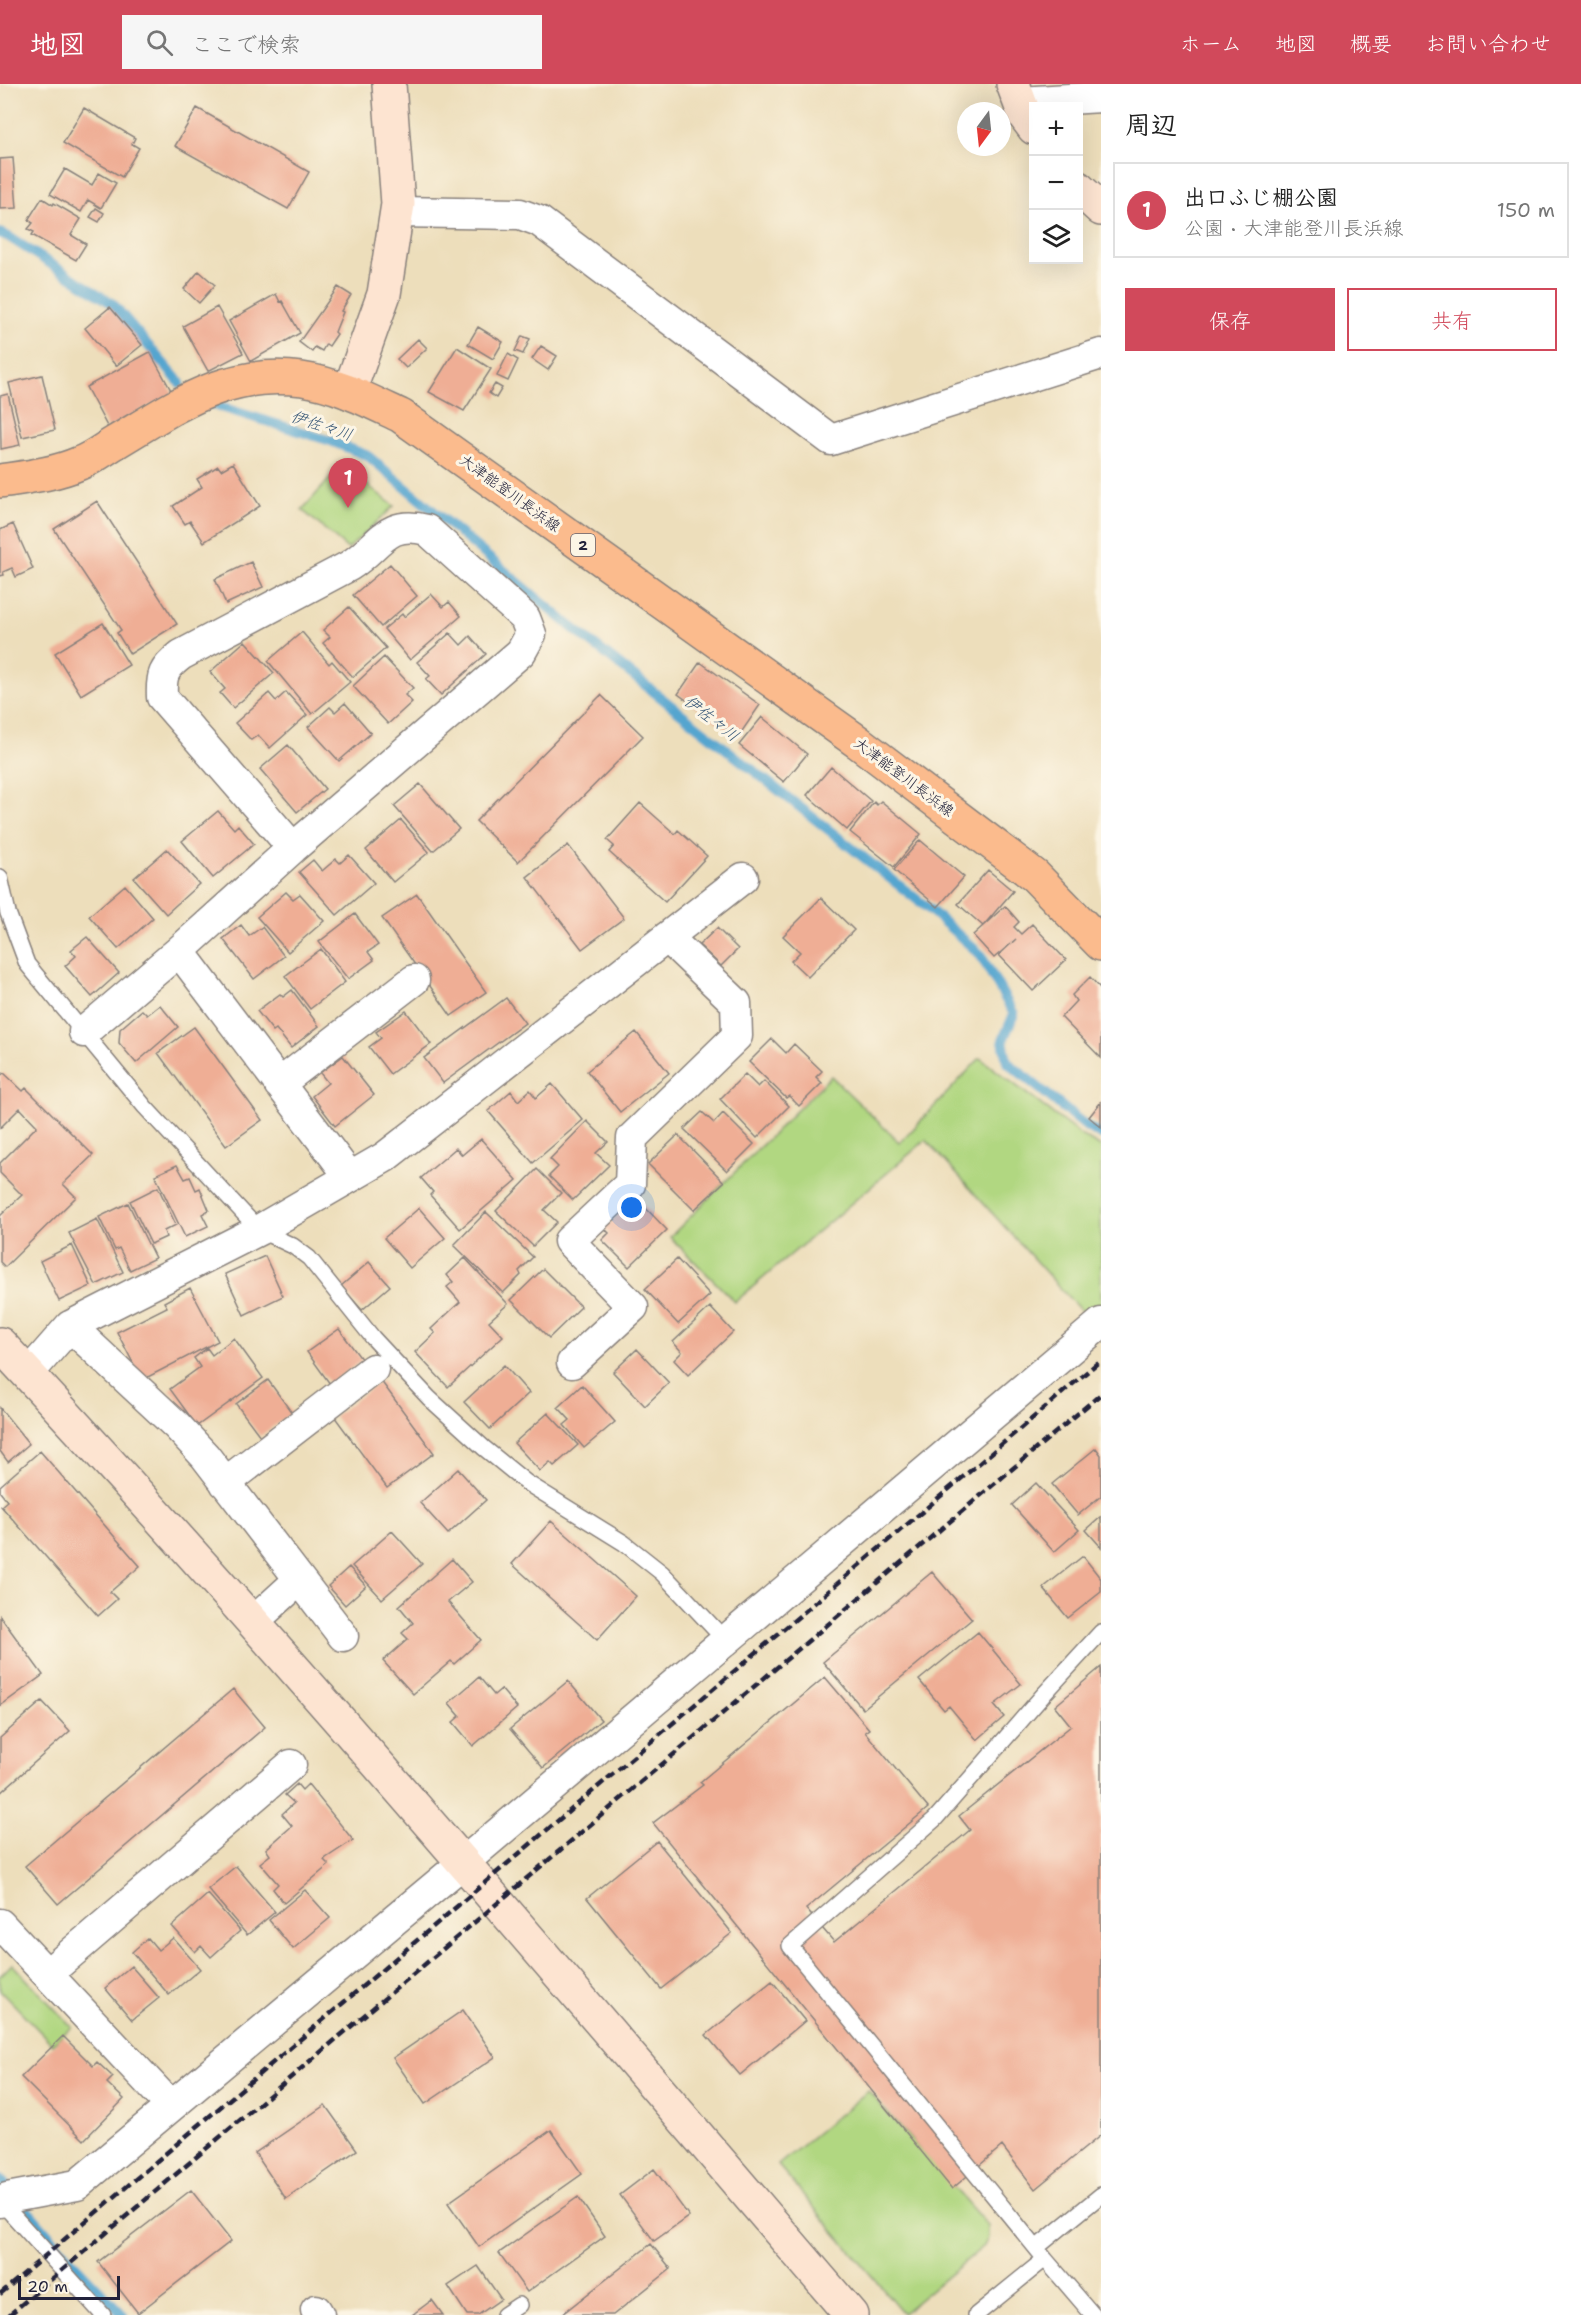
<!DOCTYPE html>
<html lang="ja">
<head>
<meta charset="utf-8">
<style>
	body { margin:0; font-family:"Shantell Sans","Klee One",sans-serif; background:#f6f6f6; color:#222 }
	.controls { position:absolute; right:18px; top:18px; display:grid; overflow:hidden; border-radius:0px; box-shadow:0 6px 24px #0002 }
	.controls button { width:54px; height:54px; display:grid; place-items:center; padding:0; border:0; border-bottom:2px solid #e0e0e0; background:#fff; color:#222; font:30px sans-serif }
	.compass { position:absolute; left:957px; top:18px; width:54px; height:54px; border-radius:50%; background:#fff; box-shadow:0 6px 24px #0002; rotate:195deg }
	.scale { position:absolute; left:18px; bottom:15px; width:102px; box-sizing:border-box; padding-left:6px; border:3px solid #22223b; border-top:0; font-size:16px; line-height:21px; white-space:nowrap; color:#22223b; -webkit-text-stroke:4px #fcf5e5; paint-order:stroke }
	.you { position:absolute; left:632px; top:1124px; width:21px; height:21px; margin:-15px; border:4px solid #fff; border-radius:50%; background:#1a73e8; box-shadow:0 0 0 9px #1a73e833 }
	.badge { display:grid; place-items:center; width:39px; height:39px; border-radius:50%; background:#d1495b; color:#fff; font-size:20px; font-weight:700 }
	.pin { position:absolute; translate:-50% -50px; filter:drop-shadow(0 2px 3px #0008) }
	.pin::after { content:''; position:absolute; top:32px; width:21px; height:18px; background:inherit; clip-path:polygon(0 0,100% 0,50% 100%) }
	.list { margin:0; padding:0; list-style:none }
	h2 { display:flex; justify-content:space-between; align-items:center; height:78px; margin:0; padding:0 24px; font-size:26px }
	h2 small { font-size:20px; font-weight:400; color:#767676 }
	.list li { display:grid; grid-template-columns:39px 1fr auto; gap:18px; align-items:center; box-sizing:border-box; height:96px; margin:0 12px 12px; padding:0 12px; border:2px solid #e0e0e0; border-radius:0px }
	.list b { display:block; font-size:22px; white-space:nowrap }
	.list p { margin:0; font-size:20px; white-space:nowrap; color:#767676 }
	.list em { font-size:20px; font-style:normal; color:#767676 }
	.actions { display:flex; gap:12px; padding:18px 24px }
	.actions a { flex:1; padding:14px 0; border:2px solid #d1495b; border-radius:0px; text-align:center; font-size:21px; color:#d1495b }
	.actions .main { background:#d1495b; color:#fff }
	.icon { flex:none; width:33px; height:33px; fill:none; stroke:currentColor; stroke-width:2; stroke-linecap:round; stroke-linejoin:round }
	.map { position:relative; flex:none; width:1101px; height:2231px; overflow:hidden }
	header { display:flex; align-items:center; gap:36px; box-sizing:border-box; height:84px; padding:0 30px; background:#d1495b; color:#fff }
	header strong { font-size:28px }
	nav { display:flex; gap:33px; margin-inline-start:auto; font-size:21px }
	.search { width:420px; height:54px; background:#f6f6f6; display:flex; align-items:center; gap:15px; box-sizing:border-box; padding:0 21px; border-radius:0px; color:#767676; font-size:22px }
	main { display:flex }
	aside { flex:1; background:#fff }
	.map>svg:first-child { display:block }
	.green { fill:#b1d781; stroke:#6a7c5e; stroke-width:1.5 }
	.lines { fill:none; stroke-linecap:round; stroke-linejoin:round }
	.stream { stroke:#55a5cf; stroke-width:10 }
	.building { fill:#efae95 }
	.lane-casing { stroke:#88807b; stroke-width:18 }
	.street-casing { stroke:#88807b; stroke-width:33 }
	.secondary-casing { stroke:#88807b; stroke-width:36 }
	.primary-casing { stroke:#88807b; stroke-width:36 }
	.lane { stroke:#fff; stroke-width:15 }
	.street { stroke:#fff; stroke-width:30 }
	.secondary { stroke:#fde4d1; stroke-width:33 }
	.primary { stroke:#fbbb8d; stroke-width:33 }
	.rail { stroke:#22223b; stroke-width:4.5; stroke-dasharray:9 4.5; stroke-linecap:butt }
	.labels { text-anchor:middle; stroke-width:6; stroke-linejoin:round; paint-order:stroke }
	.shield { fill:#fcf5e5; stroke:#63616e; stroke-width:1.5 }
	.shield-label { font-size:14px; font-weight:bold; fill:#22223b }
	.street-label { font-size:15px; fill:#22223b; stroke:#fcf5e5 }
	.water-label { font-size:16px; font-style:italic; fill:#365676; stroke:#fcf5e5 }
</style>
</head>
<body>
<header>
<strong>地図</strong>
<div class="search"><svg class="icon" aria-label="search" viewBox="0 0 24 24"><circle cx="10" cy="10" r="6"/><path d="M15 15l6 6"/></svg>ここで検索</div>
<nav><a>ホーム</a><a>地図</a><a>概要</a><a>お問い合わせ</a></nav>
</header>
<main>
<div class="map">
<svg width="1101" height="2231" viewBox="0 0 1101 2231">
	<rect width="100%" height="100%" fill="#fcf5e5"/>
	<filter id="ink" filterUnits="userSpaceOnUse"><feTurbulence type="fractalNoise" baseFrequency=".0167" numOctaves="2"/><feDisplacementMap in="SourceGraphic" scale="12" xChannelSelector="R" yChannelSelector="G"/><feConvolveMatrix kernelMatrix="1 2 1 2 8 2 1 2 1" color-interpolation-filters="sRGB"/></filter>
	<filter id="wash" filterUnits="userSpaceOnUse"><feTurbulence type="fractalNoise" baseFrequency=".008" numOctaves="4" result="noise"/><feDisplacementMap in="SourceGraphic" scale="24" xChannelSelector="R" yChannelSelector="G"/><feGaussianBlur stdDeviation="1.35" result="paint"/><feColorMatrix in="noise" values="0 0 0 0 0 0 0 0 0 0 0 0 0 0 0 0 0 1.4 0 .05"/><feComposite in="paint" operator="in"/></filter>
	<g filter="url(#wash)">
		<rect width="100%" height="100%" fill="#eddebb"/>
		<!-- green -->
		<path class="green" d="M342,381L394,422L348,465L302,426Z
			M980,974L1082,1052L1101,1063V1226L1090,1237L926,1056L735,1218L670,1153L831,992L900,1059Z
			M12,1880L72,1943L52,1960L0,1906V1892Z
			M868,2007L988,2142V2154L984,2162L903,2229L778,2081Z"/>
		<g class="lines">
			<!-- stream -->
			<path class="stream" d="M0,149L9,153L113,220L180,299
				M214,321L331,357L368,372L569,541L929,825L980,870L1014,930L1003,956L1007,978L1087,1043L1101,1051
				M0,2095L74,2180L123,2231"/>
		</g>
		<g id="blocks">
			<!-- building -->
			<path class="building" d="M84,24L135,54L132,60L139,64L122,93L63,59Z
				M197,24L309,88L288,125L175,62Z
				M13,74L17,124L0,125V75Z
				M65,85L92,101L99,89L116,99L101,124L88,116L81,128L50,110Z
				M42,114L53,121L54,119L81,135L71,151L86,160L76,176L32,151L34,148L28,145L33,139L28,136Z
				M96,124L104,129L99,138L90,133Z
				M199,187L215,201L199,219L184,205Z
				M338,203L351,211L341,227L343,228L335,248L337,250L329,262L326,260L322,267L315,263L312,268L299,258Z
				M276,210L280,218L282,217L300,249L251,277L229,237Z
				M110,223L142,261L116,282L85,244Z
				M217,223L243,269L208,287L183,242Z
				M478,243L503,258L493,275L468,260Z
				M522,252L530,255L523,270L515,267Z
				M418,255L427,264L406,284L397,275Z
				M541,262L557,272L548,286L532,275Z
				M457,263L491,285L464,327L429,308Z
				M150,268L173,310L108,344L86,303Z
				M508,270L518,276L508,297L497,292Z
				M42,291L55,346L22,353L9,299Z
				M495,300L502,304L496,314L489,309Z
				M8,310L20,361L1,365L0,312Z
				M233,379L260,422L204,458L190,437L185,440L173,422L202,403L197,395L218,382L221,386Z
				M97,417L177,540L130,570L117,549L121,546L54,445Z
				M13,440L33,485L16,493L12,484L3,488L4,491L0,492V446Z
				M251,478L263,503L226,520L215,495Z
				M390,480L417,512L381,543L353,511Z
				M431,510L443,523L449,518L461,532L410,576L384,545L402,530L404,533Z
				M349,523L386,564L353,593L323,559L330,553L323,546Z
				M103,539L129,581L81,611L55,569Z
				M302,548L329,580L332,577L350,598L312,630L268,577Z
				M450,549L461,561L470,552L486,570L441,611L426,595L430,592L417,578Z
				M245,557L274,589L233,624L220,609L225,605L210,588Z
				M384,573L413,604L405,611L412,618L388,640L353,602Z
				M700,578L760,621L738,653L678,610Z
				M286,608L307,631L270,664L258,651L251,656L235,639L269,609L276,617Z
				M601,611L643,652L518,778L476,737Z
				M345,619L371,649L339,677L308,643L330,623L335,628Z
				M762,633L807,670L784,698L739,661Z
				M288,661L325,705L297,728L260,685Z
				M831,683L871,717L847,746L807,711Z
				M420,700L459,745L433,767L394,722Z
				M881,717L921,750L894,783L850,748L874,718L877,721Z
				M640,719L675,750L678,746L707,772L665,818L609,768L614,762L607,756Z
				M218,727L234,745L238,741L254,760L213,794L182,757Z
				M401,736L429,768L393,798L366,766Z
				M920,756L964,793L938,823L894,786Z
				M568,761L624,834L582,865L527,793Z
				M167,765L199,800L166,830L134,794Z
				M349,771L374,799L337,831L299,788L313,776L322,787L336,775L340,779Z
				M988,786L1013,807L983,842L958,820Z
				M125,801L153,834L118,865L89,832Z
				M286,808L293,815L300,810L324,837L288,868L257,833Z
				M417,810L486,908L451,932L382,834Z
				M821,814L854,846L808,893L791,877L800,868L783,852Z
				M1005,822L1019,838L1014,843L1021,850L1032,840L1066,876L1033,907L999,871L1016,855L994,874L973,851Z
				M355,830L378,861L368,868L374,876L348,895L319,858Z
				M241,841L249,852L262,843L284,872L254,895L223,855Z
				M717,844L738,865L721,882L699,861Z
				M87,853L119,889L92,913L65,882L76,872L71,866Z
				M321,865L345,898L310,925L285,892Z
				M1090,893L1101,905V974L1061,933L1076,917L1072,911Z
				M292,906L319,942L291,964L276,945L273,947L257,927L280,910L283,913Z
				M506,914L525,939L443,999L424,974Z
				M160,921L178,943L136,979L119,959L120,945L142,926L147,931Z
				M406,927L431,960L390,990L369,963L381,954L376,948Z
				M194,943L262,1036L226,1062L158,969Z
				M636,948L669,989L620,1028L587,987Z
				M772,955L786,969L794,960L822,987L816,993L822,999L799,1022L789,1012L786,1014L749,978Z
				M343,972L374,1011L335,1042L312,1012L328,999L320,989Z
				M4,989L23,1007L26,1004L93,1071L63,1100L76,1113L5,1183L0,1178V1132L22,1111L0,1089V1079L37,1042L20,1024L0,1044V992Z
				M745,990L758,1003L764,997L789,1022L757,1054L720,1015Z
				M552,1000L583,1036L533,1079L488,1027L511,1007L518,1017L530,1006L536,1014Z
				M1101,1018V1043L1089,1033Z
				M702,1028L714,1039L723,1029L754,1060L727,1087L684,1045Z
				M587,1037L608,1058L596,1069L609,1081L573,1116L549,1092L558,1083L550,1075Z
				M678,1051L724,1098L694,1126L648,1080Z
				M481,1055L517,1096L460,1145L430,1111L433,1108L421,1094L456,1064L462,1071Z
				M177,1081L185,1095L190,1093L196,1106L200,1104L209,1126L202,1130L208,1142L185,1153L155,1091Z
				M537,1085L561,1109L544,1126L557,1138L533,1162L496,1127Z
				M158,1103L176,1141L164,1147L166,1153L151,1160L130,1117Z
				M636,1114L667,1146L629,1183L602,1156L609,1149L604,1144Z
				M128,1119L155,1174L130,1186L119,1164L115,1166L99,1133Z
				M419,1124L445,1154L410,1184L384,1154Z
				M486,1128L533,1173L519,1187L521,1191L503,1209L454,1161Z
				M97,1135L123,1188L96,1201L69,1149Z
				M72,1161L91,1202L59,1217L40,1177Z
				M265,1172L283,1212L244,1231L225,1190Z
				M465,1174L508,1220L489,1237L503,1252L448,1303L415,1268L435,1249L431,1245L460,1218L447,1203L453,1198L447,1191Z
				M677,1175L710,1211L678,1240L645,1205Z
				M369,1178L390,1202L362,1226L341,1202Z
				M543,1185L581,1223L549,1254L511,1216Z
				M190,1204L218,1257L142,1296L117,1248L167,1223L164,1218Z
				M710,1223L733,1248L688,1291L674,1276L682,1268L673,1258Z
				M339,1245L362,1276L330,1300L307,1268Z
				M234,1254L263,1294L197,1342L170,1305L200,1283L194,1274L207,1264L212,1271Z
				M637,1265L669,1299L645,1322L613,1288Z
				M504,1281L529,1309L490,1345L464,1318Z
				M268,1296L292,1329L260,1352L236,1320Z
				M381,1297L434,1369L387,1404L334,1332Z
				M582,1301L615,1338L584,1364L564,1341L570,1336L558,1323Z
				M0,1324L29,1360L8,1378L0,1367Z
				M548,1329L578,1361L554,1382L550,1378L540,1387L514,1359Z
				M1096,1364L1101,1371V1412L1078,1431L1052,1400Z
				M40,1367L140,1482L110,1508L117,1515L98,1532L1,1422L7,1417L0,1408V1402Z
				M458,1385L486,1416L448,1450L420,1419Z
				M1036,1399L1079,1446L1054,1468L1012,1421Z
				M1101,1433V1463L1086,1446Z
				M551,1437L636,1512L597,1556L512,1480Z
				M392,1447L422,1480L382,1515L352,1482Z
				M1083,1472L1101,1495V1508L1068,1534L1043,1504Z
				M452,1475L472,1498L448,1518L481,1556L454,1580L451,1577L413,1610L383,1577L408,1555L402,1549L413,1539L399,1522Z
				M349,1483L366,1502L345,1521L328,1502Z
				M932,1488L972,1535L863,1625L823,1578Z
				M0,1532L43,1591L0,1622Z
				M978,1548L1021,1600L994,1621L1004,1633L977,1656L949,1622L944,1626L919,1596Z
				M1101,1583V2051L1035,2105L1002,2062L952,2105L653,1739L703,1701L700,1698L825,1593L869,1645L865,1648L928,1724L806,1825L834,1858L970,1746L959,1732L1071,1642L1055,1622Z
				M479,1593L494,1611L501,1605L517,1624L473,1662L453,1638L460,1632L449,1619Z
				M568,1597L601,1636L543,1684L510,1645Z
				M233,1605L265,1643L58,1820L25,1782Z
				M42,1617L70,1647L0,1709V1654Z
				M297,1700L302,1706L308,1700L353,1756L326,1774L324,1776L329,1781L284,1819L273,1805L278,1800L260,1779L270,1771L266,1765L292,1742L282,1730L294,1719L285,1711Z
				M657,1757L732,1849L661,1905L587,1814Z
				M236,1782L275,1828L247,1851L208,1805Z
				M305,1806L330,1834L293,1865L269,1836Z
				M208,1810L240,1847L211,1873L201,1862L195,1868L172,1842Z
				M148,1854L158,1866L173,1854L200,1885L169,1911L132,1868Z
				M131,1882L159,1914L132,1936L105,1904Z
				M772,1897L805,1937L740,1991L706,1951Z
				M463,1926L495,1973L425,2020L393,1974Z
				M63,1952L93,1982L97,1978L113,1993L107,1999L124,2015L84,2056L21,1993Z
				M325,2021L357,2066L286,2115L255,2069Z
				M551,2046L582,2090L479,2163L448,2119Z
				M654,2085L689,2132L654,2157L620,2111Z
				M191,2106L231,2157L138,2229L98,2178Z
				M578,2113L605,2152L527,2208L499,2169Z
				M651,2160L671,2185L613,2231H561Z
				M478,2182L501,2215L478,2231H467L448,2202Z
				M432,2216L443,2231H412Z"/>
		</g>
	</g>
	<g filter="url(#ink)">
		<use href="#blocks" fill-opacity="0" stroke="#88807b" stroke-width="1.5"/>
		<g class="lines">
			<defs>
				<path id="lane" d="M0,793L8,829L27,880L145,1023L259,1146L293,1162L309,1174L373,1254L429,1314L484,1364L527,1399L624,1459L662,1489L725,1556
					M0,2117L103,2231
					M1036,2164L1101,2111
					M1045,2175L1093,2231
					M504,2231L519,2221
					M976,2231L1045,2175L790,1862L935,1735L1045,1609L1101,1548"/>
				<path id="street" d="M1020,18L1101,13
					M397,128L520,130L539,137L831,356L1101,270
					M179,867L350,1093
					M84,948L179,867L293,764L521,568L531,550L525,534L427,446C385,435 381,462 349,482L181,571C163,585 161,591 162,613L293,764
					M279,1000L414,896
					M70,1242L177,1342L205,1372L343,1552
					M572,1279L633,1223L569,1157L630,1100L632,1054L737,952L736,919L667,853
					M28,1290L70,1242L259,1146L385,1073L743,794
					M225,1399L373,1285
					M253,1538L299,1496
					M0,1840L171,2022
					M47,1890L291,1681
					M0,2118L7,2114L77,2101L464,1778L1101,1239
					M316,2226L319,2231"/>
				<path id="secondary" d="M1013,0L1025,32L1034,44
					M1078,104L1101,125
					M349,308L384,210L398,120L389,0
					M0,1260C294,1575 571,1904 851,2231"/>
				<path id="primary" d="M0,397C27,393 55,390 80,379C93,374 104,365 116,358C178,321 226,285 302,295C337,300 369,317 401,332L858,658L1035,792L1101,860"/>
			</defs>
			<!-- lane casing -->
			<use href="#lane" class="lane-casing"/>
			<!-- street casing -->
			<use href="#street" class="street-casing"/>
			<!-- secondary casing -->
			<use href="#secondary" class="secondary-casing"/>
			<!-- primary casing -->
			<use href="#primary" class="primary-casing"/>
			<!-- lane -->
			<use href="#lane" class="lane"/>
			<!-- street -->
			<use href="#street" class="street"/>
			<!-- secondary -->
			<use href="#secondary" class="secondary"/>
			<!-- primary -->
			<use href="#primary" class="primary"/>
			<!-- rail -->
			<path class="rail" d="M0,2210L1101,1276
				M9,2231L1101,1310"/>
		</g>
	</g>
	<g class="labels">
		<!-- shield labels -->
		<rect class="shield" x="571" y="450" width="24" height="22" rx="4.5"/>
		<g class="shield-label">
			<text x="583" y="466">2</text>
		</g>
		<!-- street labels -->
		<g class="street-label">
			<text transform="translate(510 409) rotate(36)" y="5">大津能登川長浜線</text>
			<text transform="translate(904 693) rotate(37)" y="5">大津能登川長浜線</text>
		</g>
		<!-- water labels -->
		<g class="water-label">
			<text transform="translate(322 341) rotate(18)" y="6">伊佐々川</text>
			<text transform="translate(712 634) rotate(38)" y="6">伊佐々川</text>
		</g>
	</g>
</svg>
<div class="controls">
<button>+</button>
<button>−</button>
<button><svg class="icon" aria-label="layers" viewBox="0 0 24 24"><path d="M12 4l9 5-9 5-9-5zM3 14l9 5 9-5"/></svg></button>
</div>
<svg class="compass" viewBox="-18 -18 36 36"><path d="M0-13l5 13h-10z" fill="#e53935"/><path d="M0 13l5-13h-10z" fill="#767676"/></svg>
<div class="scale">20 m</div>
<div class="you"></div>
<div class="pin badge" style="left:348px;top:424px">1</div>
</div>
<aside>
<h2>周辺<small></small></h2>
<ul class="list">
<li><span class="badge">1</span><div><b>出口ふじ棚公園</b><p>公園 · 大津能登川長浜線</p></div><em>150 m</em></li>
</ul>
<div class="actions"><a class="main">保存</a><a>共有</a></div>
</aside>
</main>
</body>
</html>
